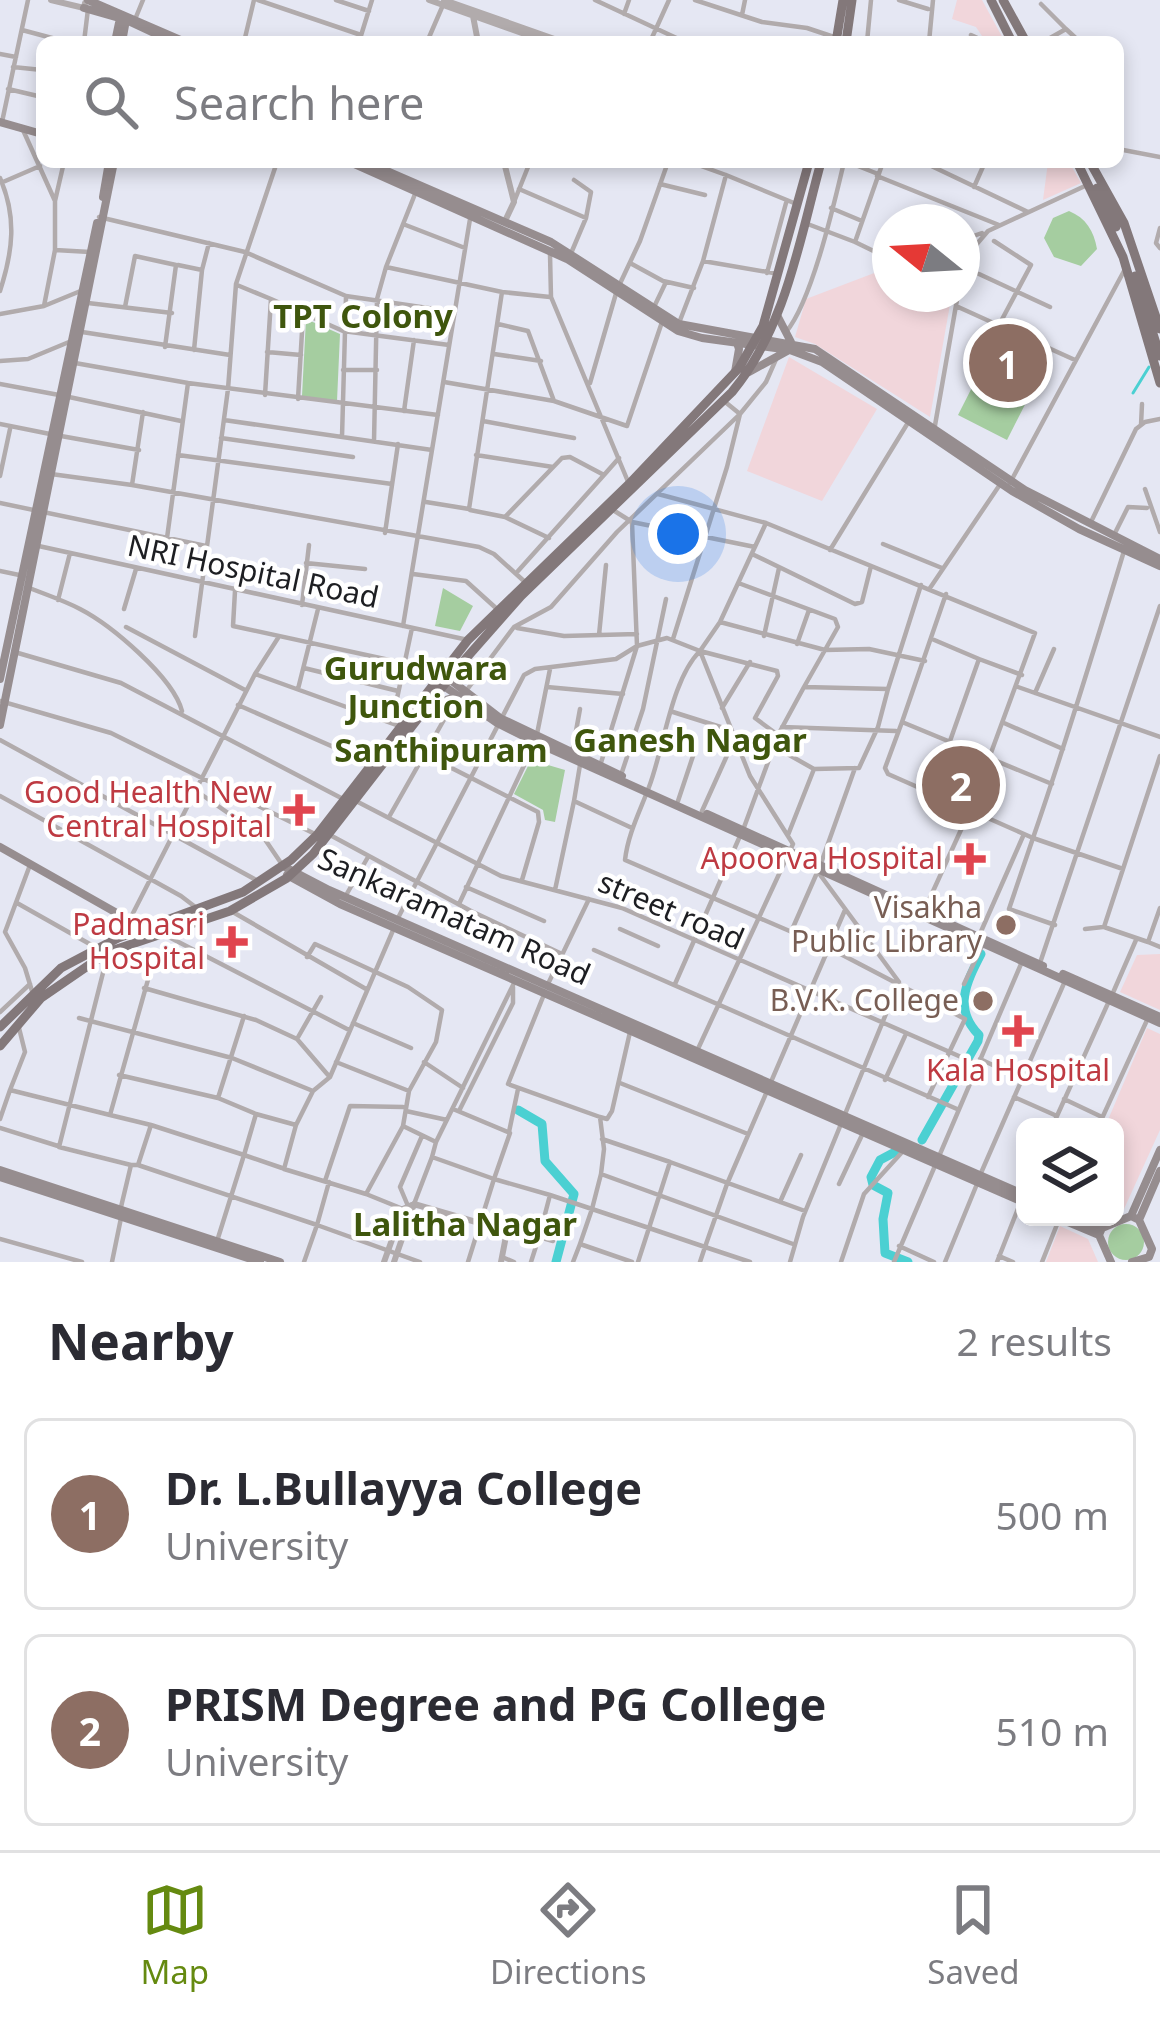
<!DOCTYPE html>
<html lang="en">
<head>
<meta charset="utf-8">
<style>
	body { margin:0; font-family:"Noto Sans",sans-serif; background:#f7f7f7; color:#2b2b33 }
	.controls { position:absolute; right:36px; bottom:36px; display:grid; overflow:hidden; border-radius:18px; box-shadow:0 6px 18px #0003 }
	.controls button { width:108px; height:108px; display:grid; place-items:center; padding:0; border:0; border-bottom:3px solid #e1e1e2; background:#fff; color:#2b2b33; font:60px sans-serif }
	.compass { position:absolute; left:872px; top:204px; width:108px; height:108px; border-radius:50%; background:#fff; box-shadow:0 6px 18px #0003; rotate:288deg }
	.you { position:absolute; left:678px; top:534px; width:42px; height:42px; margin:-30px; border:9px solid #fff; border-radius:50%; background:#1a73e8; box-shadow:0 0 0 18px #1a73e833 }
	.badge { display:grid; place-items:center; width:78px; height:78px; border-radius:50%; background:#658a10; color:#fff; font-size:39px; font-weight:700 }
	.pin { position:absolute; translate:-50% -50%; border:6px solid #fff; box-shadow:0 3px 12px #0006 }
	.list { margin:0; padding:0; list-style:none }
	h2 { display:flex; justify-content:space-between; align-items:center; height:156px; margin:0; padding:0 48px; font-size:51px }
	h2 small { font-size:39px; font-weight:400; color:#7c7c81 }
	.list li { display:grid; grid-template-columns:78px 1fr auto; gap:36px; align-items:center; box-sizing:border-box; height:192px; margin:0 24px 24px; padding:0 24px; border:3px solid #e1e1e2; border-radius:18px }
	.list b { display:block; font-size:45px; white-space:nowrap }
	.list p { margin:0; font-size:39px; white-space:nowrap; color:#7c7c81 }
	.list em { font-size:39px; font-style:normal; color:#7c7c81 }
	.icon { flex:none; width:66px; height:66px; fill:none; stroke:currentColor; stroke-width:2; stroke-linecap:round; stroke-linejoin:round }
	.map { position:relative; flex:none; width:1160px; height:1262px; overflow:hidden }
	.search { position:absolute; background:#fff; box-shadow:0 6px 18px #0003; left:36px; right:36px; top:36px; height:132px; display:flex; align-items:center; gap:30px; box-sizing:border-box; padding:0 42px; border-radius:18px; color:#7c7c81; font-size:45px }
	.sheet { height:588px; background:#fff }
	nav { display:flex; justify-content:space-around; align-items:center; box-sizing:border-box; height:168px; border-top:3px solid #e1e1e2; background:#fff; font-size:33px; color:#7c7c81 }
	nav a { display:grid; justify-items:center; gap:6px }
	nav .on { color:#658a10 }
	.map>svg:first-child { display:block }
	.commercial { fill:#f1d6db }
	.green { fill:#a5cda0 }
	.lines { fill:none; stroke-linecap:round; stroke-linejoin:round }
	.stream { stroke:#4bd0d2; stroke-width:3 }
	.river { stroke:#4bd0d2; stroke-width:9 }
	.minor { stroke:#b1abac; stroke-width:4.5 }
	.tertiary { stroke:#b1abac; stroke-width:6 }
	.secondary { stroke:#968d8f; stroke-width:8 }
	.primary { stroke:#83787a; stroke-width:9 }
	.health-dot { fill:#e0444e; stroke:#fff; stroke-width:4.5 }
	.education-dot { fill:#8d6e63; stroke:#fff; stroke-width:4.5 }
	.labels { text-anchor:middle; stroke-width:9; stroke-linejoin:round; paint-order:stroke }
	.street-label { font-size:30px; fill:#1d1e22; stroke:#fff }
	.health-label { font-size:30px; fill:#be3a42; stroke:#fff; text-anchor:end }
	.education-label { font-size:30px; fill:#785e54; stroke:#fff; text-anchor:end }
	.neighbourhood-label { font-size:33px; font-weight:bold; fill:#3f560d; stroke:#fff }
</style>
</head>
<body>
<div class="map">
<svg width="1160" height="1262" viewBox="0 0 1160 1262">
	<rect width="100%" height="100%" fill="#e5e7f3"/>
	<!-- commercial -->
	<path class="commercial" d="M957,0H982L1005,42H986L976,27L952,19Z
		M1048,162H1069L1081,183L1043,200Z
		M890,267V294H943L951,299L930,417L815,344L795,337L806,299Z
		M789,357L877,409L822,501L747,471Z
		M1160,954V1010L1120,992L1137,955Z
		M1147,1028L1160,1034V1130L1124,1209L1115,1212V1127H1105Z
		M1060,1226L1088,1239L1098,1262H1046Z"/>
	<!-- green -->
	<path class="green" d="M1069,211C1086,218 1094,231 1097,249L1081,266L1054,257L1044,238L1053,218Z
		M306,319L340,334L337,401L302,396Z
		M988,356L1037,381L1007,440L958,415Z
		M443,588L473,606L460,631L435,626Z
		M531,760L565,770L555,822L545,820L543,810L514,794Z
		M1108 1242a18 18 0 1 1 36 0a18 18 0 1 1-36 0Z"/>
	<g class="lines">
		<!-- stream -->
		<path class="stream" d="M1133,393L1149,367"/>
		<!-- river -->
		<path class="river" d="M518,1110L542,1124L545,1161L574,1194L556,1262
			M922,1140L978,1041L979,1035C953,1009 966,983 981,954
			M895,1152L880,1160L871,1177L873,1185L888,1193L883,1219L885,1253L908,1262"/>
		<!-- minor -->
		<path class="minor" d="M258,0L361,35
			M336,0L369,11
			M595,0L685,42
			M695,0L762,22L807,28L834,37
			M899,0L928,9
			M1041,4L1066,29L1043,42
			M624,14L629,0
			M742,15L745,0
			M136,17L143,0
			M1066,29L1080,42
			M22,30L67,42
			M971,35L986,42
			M84,42L88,9
			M244,42L254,0
			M359,42L372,0
			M427,42L443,5
			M650,42L669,0
			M867,42L871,0
			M929,42L933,0
			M0,54L16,57
			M13,67L42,70
			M8,89L42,97
			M2,122L28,0
			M1118,149L1160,157
			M690,162L726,175
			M848,162L878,174
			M923,162L1028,212
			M877,176L999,225
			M0,178C17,217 13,251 0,291
			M3,182L40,166
			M660,184L705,195
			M974,187L985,162
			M519,189L586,218
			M55,201L64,162
			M514,202L530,162
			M831,208L862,221
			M99,217L245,252L346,296
			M805,223L855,242L883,162
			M403,224L465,248
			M1160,228L1156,243L1160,248
			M962,240L982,233
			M994,241L1031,265L999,325
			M855,242L890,259
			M55,250L90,252
			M572,251L586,218L591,192L574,180
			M550,254L551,297L629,484
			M703,261L726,175L794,203
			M630,263L663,281L694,288
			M178,265L202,270
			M386,267L502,292L469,509L426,502
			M767,273L786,203
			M979,274L1050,307
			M962,278L976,245L988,231L1085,186
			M237,285L271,299L265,395
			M502,292L550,297
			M271,299L343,331L449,345
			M88,303L172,313
			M44,306L83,290
			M956,306L1075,360
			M125,307L135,256L176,265L165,347
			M654,307L666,282
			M0,314L44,306L55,250V201L23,130
			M679,323L703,261L779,274
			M498,324L528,331L554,401
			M82,332L230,355
			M786,332C812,301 834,204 844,162
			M194,350L202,270L209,243
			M267,352L301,355
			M494,354L541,361
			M0,361L28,359L69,342
			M75,363L188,383
			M343,370H377
			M444,382L554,401L627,426L662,322
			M590,383L617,290L640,241L668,162
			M0,384L59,395
			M69,397L181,421
			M298,399L303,315
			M404,411L414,340
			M224,420L432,450
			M483,421L574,438
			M0,424L50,434
			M1141,425L1142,404
			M934,431L958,294
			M61,436L139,450
			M342,437L346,296L455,312
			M221,438L353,457
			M374,441L377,299L386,267L417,189
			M178,455L392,484
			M476,455L553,467
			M51,474L132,485L143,412
			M604,475L619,458
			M0,476L10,429
			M1010,483L1124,271
			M132,485L479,547L494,554L525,582
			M1145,489L1160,532
			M658,494L766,523
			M0,503L206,546
			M470,510L505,517L549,538
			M505,517L562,458L570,457L604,475L518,571
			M632,522L755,547
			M1090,524L1136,429L1145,422L1160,419
			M385,533L398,444
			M1115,533L1128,507L1147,508
			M167,538L188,383L438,415
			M883,544L942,568
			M34,545L468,640
			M830,550L909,421
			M752,554L855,604L862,602L871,566
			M306,563L365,569
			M0,571L24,576
			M413,574L466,581L497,609
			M27,587C44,594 63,600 80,609C111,625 173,677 182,711
			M930,588L1001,483
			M235,591L233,626L403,663
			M58,600L70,553
			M302,605L309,545
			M124,609L136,569
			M720,622L825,650L838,627L835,619L741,584
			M403,626L472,207
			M126,627L245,690
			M517,628L564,636L637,634
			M599,635L606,565
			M195,636L228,389L236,284L277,162
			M764,636L779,568
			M673,639L727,467L740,414L724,401
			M932,639L979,659
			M797,644L809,610
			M700,651C671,680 664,748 649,787C640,811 628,834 625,860L829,948L965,1019L928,1097
			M700,651L777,671L778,676L755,718L778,735
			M18,653L121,683L345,800
			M304,668L398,691
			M255,674L278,638
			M547,687L623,694
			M804,687L825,650L869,649L925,661
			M1018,687L1160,737
			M298,689L318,609
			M466,691L514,627L551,607L617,532L740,414L766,382L777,357
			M1035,693L1054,649
			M0,701L111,733L317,835
			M238,705L370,763
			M722,708L750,662
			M673,712L730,730
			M392,722L412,628
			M902,722L946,594
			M1004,723L1063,749
			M782,727L896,731
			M537,734L550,669
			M0,740L258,881
			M950,741L979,659L1022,675
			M775,747L814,769L859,768L878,727L888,689
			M572,753L580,709
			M424,754L538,812L539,822L522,880
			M600,766L637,646L667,638L700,651L720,622L766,523L1035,633L970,810L924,911
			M621,775L643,709L666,599
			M1052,784L902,722L885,768L888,774L1033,838C1066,743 1095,647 1124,551
			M195,790L264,838L281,863
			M0,796L181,896L198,909
			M356,801L501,876L622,908L977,1064
			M574,801L580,765
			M678,801L694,753
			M702,811L734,740
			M389,817L454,702
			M743,830L778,735L804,687L888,689L921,585
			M330,835L471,911L562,954
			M788,835L814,769
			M30,865L5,932L25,968L32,991
			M1123,869L1104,927L1148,942L1160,908
			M466,887L544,921
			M555,890L574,801L632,828
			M345,897L368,857
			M17,903L95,947
			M459,904L535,742
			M231,911L366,989
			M398,918L524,675L535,669L616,659L637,646L632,522L613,510
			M130,919L255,674L399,726
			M1055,925L1009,909L1033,838L1123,869L1160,756
			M620,929L658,946
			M1085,929L1103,927
			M791,932L820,866L855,768
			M163,934L349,1030
			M979,936L1024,834
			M1148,942L1160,947
			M594,950L957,1109
			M107,957L59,1147L131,1165L121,1207
			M307,957L315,944L408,987L442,1010L436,1042L409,1091
			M1040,963L1160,606
			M675,984L740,836
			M964,984L982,946
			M547,986L589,899
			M144,988L256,1020L297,1039L321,997
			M545,992L508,1084L600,1117
			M1112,995L1136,940
			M0,1012L30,984
			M244,1016L218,1098L256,1114L244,1155L282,1168
			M79,1018L232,1058L313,1091
			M353,1023L411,1048
			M297,1039L328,1075
			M697,1051L793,844L750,776L700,651
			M980,1059L1022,1079
			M336,1062L409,1091L403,1126L366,1194L403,1209
			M424,1062L463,1088
			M119,1075L218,1098
			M885,1080L905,1036
			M620,1083L748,1134
			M10,1090L25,1052L19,1028
			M1014,1097L1057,1116
			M1064,1099L1102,1117
			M453,1109L510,1133L494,1179L550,1195L539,1237L507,1231
			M406,1111L447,1120
			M459,1111L513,1003V987
			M256,1114L296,1125
			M0,1119L10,1090L110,1115
			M151,1125L110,1115L151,969
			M403,1126L436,1142L432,1157
			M1052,1127L1109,1001
			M1098,1127L1148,1018
			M0,1128L58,1146
			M509,1132L518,1089
			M602,1139L670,1162
			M436,1142L515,981
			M131,1165H138L151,1125L244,1155L218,1238
			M138,1165L317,1225L304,1262
			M981,1173L1065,981
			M601,1174L604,1149L600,1117L607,1119L612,1111L630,1032
			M325,1181L350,1106L403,1107
			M329,1182L317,1225L420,1262
			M839,1184L862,1135
			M366,1194L284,1169L296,1125L313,1091L330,1077L394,928
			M550,1195L592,1209L601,1174L793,1244
			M780,1202L801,1155
			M414,1204L432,1157L494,1179L468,1262
			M408,1206L400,1187L422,1136
			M0,1239L82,1262
			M580,1244L592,1209L649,1228L670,1162L805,1211
			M899,1246L934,1262
			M999,1256L1013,1262
			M502,1257L514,1262
			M112,1262L121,1218
			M531,1262L539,1237L553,1241
			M573,1262L580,1244L632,1262
			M638,1262L649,1228L705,1247L727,1184L845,910
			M700,1262L705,1247L750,1262
			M790,1262L803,1217L899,982L818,872
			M841,1262L864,1194L904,1150
			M894,1262L1021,964
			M945,1262L977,1184
			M997,1262L1021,1201
			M1042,1262L1060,1217"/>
		<!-- tertiary -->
		<path class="tertiary" d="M51,0L84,8L85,3
			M429,0L547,42
			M444,0L563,42
			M473,16L478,42
			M504,162L514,202L505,221
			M384,1262L403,1209L414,1204L507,1231L501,1262
			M394,1262L414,1204"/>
		<!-- secondary -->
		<path class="secondary" d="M88,0L185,42
			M84,8L126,20L173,42
			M115,42L120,18
			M122,42L126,20
			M0,122L42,134
			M350,162L567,259L678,331L702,338L790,350L822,362L1012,491L1079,529L1160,566
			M366,162L551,242L679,324L815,349L1025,490L1160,559
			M103,197L109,162
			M778,317L791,342
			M735,372L739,349L737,343
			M749,372L789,350
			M448,678L500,718L622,776
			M0,679L97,223
			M441,684L497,723L535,742L1160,1023
			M429,706L449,699L460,701
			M0,725L114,162
			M707,814L1043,966
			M0,847L145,929
			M283,866L329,890L1025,1195
			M287,875L340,904L1025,1203
			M1063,974L1160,1017
			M0,1170L280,1262
			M0,1177L260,1262
			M1131,1216L1160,1150
			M1056,1217L1099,1235
			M1077,1217L1102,1228
			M1139,1220L1160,1171
			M1111,1262L1099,1235L1102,1228L1131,1216L1139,1220L1152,1249L1149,1257L1132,1262"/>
		<!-- primary -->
		<path class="primary" d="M991,0L1012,42
			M1003,0L1026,42
			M836,42L843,0
			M846,42L852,0
			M1077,162L1123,257L1160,383
			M1090,162L1124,223L1160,329
			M1097,188L1116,227
			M1135,276L1160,356
			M0,1027L61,968L118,938L243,892L291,860L317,835L468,640L629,484L739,368L763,326L809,162
			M0,1046L41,998L108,952L230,911L287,878L313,854L454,672L521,596L732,392C786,327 799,242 821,162"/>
	</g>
	<!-- markers -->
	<g class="health-dot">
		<path d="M293 792h12v12h12v12h-12v12h-12v-12h-12v-12h12z"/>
		<path d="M964 841h12v12h12v12h-12v12h-12v-12h-12v-12h12z"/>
		<path d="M226 924h12v12h12v12h-12v12h-12v-12h-12v-12h12z"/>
		<path d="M1012 1013h12v12h12v12h-12v12h-12v-12h-12v-12h12z"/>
	</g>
	<g class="education-dot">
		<circle cx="1006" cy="925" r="12"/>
		<circle cx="983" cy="1001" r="12"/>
	</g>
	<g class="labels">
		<!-- street labels -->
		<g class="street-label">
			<text transform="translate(253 572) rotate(12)" y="10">NRI Hospital Road</text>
			<text transform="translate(671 911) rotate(23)" y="10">street road</text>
			<text transform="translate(454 917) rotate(24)" y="10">Sankaramatam Road</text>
		</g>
		<!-- health labels -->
		<g class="health-label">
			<text x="272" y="803">Good Health New<tspan x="272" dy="34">Central Hospital</tspan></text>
			<text x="943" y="869">Apoorva Hospital</text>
			<text x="205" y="935">Padmasri<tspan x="205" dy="34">Hospital</tspan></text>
			<text x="1018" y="1081" text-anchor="middle">Kala Hospital</text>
		</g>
		<!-- education labels -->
		<g class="education-label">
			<text x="982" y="918">Visakha<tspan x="982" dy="34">Public Library</tspan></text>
			<text x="959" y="1011">B.V.K. College</text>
		</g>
		<!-- neighbourhood labels -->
		<g class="neighbourhood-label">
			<text x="363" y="328">TPT Colony</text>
			<text x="416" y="680">Gurudwara<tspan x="416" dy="38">Junction</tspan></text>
			<text x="690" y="752">Ganesh Nagar</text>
			<text x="441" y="762">Santhipuram</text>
			<text x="465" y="1236">Lalitha Nagar</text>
		</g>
	</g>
</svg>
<div class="controls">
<button><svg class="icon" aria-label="layers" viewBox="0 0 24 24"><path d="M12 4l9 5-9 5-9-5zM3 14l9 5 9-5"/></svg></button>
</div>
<svg class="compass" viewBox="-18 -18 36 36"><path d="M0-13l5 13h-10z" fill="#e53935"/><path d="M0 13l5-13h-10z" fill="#7c7c81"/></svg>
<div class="you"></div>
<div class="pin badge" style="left:1008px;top:363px;background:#8d6e63">1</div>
<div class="pin badge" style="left:961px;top:785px;background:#8d6e63">2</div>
<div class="search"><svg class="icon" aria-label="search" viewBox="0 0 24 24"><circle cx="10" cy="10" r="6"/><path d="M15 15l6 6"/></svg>Search here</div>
</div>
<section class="sheet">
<h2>Nearby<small>2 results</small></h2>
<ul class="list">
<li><span class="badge" style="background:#8d6e63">1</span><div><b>Dr. L.Bullayya College</b><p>University</p></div><em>500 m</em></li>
<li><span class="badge" style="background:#8d6e63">2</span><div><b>PRISM Degree and PG College</b><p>University</p></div><em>510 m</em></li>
</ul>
</section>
<nav>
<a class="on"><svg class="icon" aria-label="map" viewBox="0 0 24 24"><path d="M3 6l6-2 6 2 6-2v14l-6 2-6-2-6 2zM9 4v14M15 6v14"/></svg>Map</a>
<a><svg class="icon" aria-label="directions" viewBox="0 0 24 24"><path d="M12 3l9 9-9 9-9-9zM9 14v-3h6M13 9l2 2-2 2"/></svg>Directions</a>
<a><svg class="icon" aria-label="saved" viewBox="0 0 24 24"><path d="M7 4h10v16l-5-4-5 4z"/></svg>Saved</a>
</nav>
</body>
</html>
